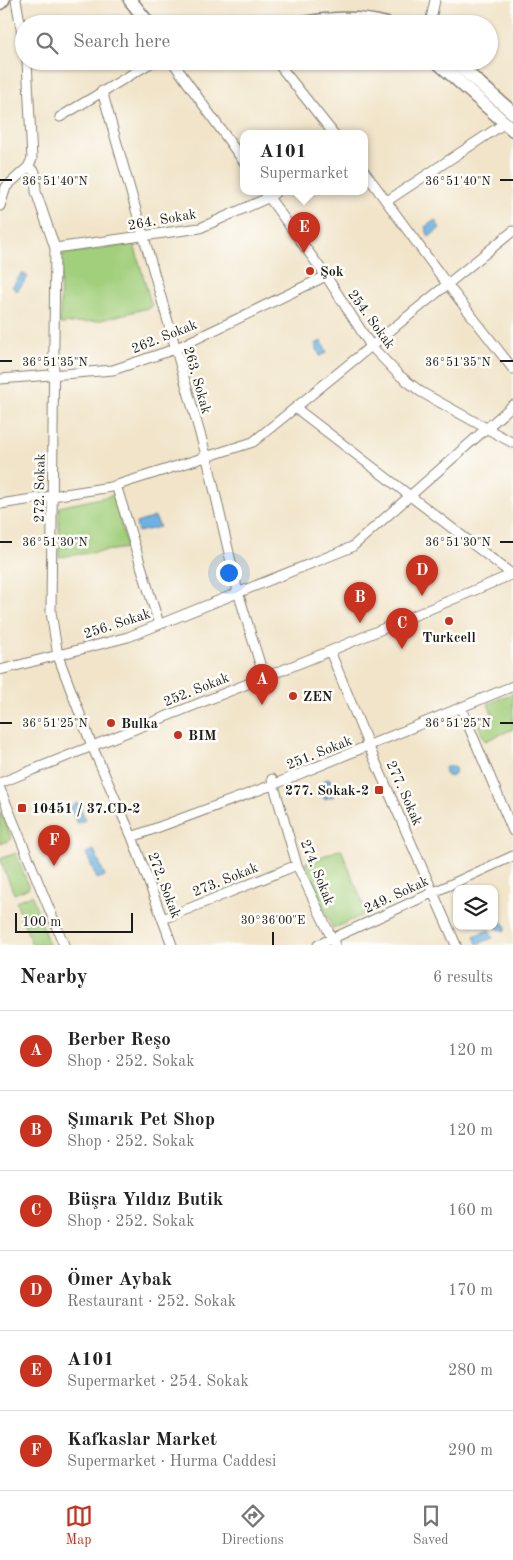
<!DOCTYPE html>
<html lang="en">
<head>
<meta charset="utf-8">
<style>
	body { margin:0; font-family:"Old Standard TT",serif; background:#f6f6f6; color:#222 }
	.controls { position:absolute; right:15px; bottom:15px; display:grid; overflow:hidden; border-radius:10px; box-shadow:0 1px 4px #0004 }
	.controls button { width:45px; height:45px; display:grid; place-items:center; padding:0; border:0; border-bottom:1px solid #e0e0e0; background:#fff; color:#222; font:25px sans-serif }
	.scale { position:absolute; left:15px; bottom:12px; width:118px; box-sizing:border-box; padding-left:5px; border:2px solid #1c1c1c; border-top:0; font-size:14px; line-height:18px; white-space:nowrap; color:#1c1c1c; -webkit-text-stroke:4px #fdfcf7; paint-order:stroke }
	.you { position:absolute; left:228px; top:572px; width:18px; height:18px; margin:-12px; border:4px solid #fff; border-radius:50%; background:#1a73e8; box-shadow:0 0 0 8px #1a73e833 }
	.badge { display:grid; place-items:center; width:32px; height:32px; border-radius:50%; background:#c8321e; color:#fff; font-size:16px; font-weight:700 }
	.pin { position:absolute; translate:-50% -41px; filter:drop-shadow(0 1px 2px #0008) }
	.pin::after { content:''; position:absolute; top:26px; width:18px; height:15px; background:inherit; clip-path:polygon(0 0,100% 0,50% 100%) }
	.popup { position:absolute; left:240px; top:130px; width:128px; height:65px; box-sizing:border-box; display:grid; place-content:center; border-radius:10px; background:#fff; filter:drop-shadow(0 1px 4px #0005); font-size:16px; white-space:nowrap; color:#767676 }
	.popup b { font-size:19px; color:#222 }
	.popup::after { content:''; position:absolute; left:50%; top:100%; margin-left:-10px; border:10px solid transparent; border-top-color:#fff }
	.list { margin:0; padding:0; list-style:none }
	h2 { display:flex; justify-content:space-between; align-items:center; height:65px; margin:0; padding:0 20px; font-size:21px }
	h2 small { font-size:16px; font-weight:400; color:#767676 }
	.list li { display:grid; grid-template-columns:32px 1fr auto; gap:15px; align-items:center; box-sizing:border-box; height:80px; padding:0 20px; border-top:1px solid #e0e0e0 }
	.list b { display:block; font-size:19px; white-space:nowrap }
	.list p { margin:0; font-size:16px; white-space:nowrap; color:#767676 }
	.list em { font-size:16px; font-style:normal; color:#767676 }
	.icon { flex:none; width:28px; height:28px; fill:none; stroke:currentColor; stroke-width:2; stroke-linecap:round; stroke-linejoin:round }
	.map { position:relative; flex:none; width:513px; height:945px; overflow:hidden }
	.search { position:absolute; background:#fff; box-shadow:0 1px 4px #0004; left:15px; right:15px; top:15px; height:55px; display:flex; align-items:center; gap:12px; box-sizing:border-box; padding:0 18px; border-radius:28px; color:#767676; font-size:19px }
	.sheet { height:545px; background:#fff }
	nav { display:flex; justify-content:space-around; align-items:center; box-sizing:border-box; height:70px; border-top:1px solid #e0e0e0; background:#fff; font-size:14px; color:#767676 }
	nav a { display:grid; justify-items:center; gap:2px }
	nav .on { color:#c8321e }
	.map>svg:first-child { display:block }
	.green { fill:#a2cf7c; stroke:#5f764c }
	.water { fill:#6db2e3; stroke:#446780 }
	.lines { fill:none; stroke-linecap:round; stroke-linejoin:round }
	.minor-casing { stroke:#868072; stroke-width:11 }
	.secondary-casing { stroke:#868072; stroke-width:15 }
	.minor { stroke:#fff; stroke-width:9 }
	.secondary { stroke:#fff; stroke-width:12 }
	.ticks { fill:none; stroke:#1c1c1c; stroke-width:2 }
	.poi-dot { fill:#c8321e; stroke:#fdfcf7; stroke-width:2 }
	.labels { text-anchor:middle; stroke-width:5; stroke-linejoin:round; paint-order:stroke }
	.street-label { font-size:14px; fill:#1c1c1c; stroke:#fdfcf7 }
	.poi-label { font-size:14px; font-weight:bold; fill:#1c1c1c; stroke:#fdfcf7; text-anchor:start }
	.ticks-label { font-size:12px; text-anchor:middle; fill:#1c1c1c; stroke:#fdfcf7; stroke-width:5; stroke-linejoin:round; paint-order:stroke }
</style>
</head>
<body>
<div class="map">
<svg width="513" height="945" viewBox="0 0 513 945">
	<rect width="100%" height="100%" fill="#fdfcf7"/>
	<filter id="ink" filterUnits="userSpaceOnUse"><feTurbulence type="fractalNoise" baseFrequency=".02" numOctaves="2"/><feDisplacementMap in="SourceGraphic" scale="10" xChannelSelector="R" yChannelSelector="G"/><feConvolveMatrix kernelMatrix="1 2 1 2 8 2 1 2 1" color-interpolation-filters="sRGB"/></filter>
	<filter id="wash" filterUnits="userSpaceOnUse"><feTurbulence type="fractalNoise" baseFrequency=".0096" numOctaves="4" result="noise"/><feDisplacementMap in="SourceGraphic" scale="20" xChannelSelector="R" yChannelSelector="G"/><feGaussianBlur stdDeviation="1.12" result="paint"/><feColorMatrix in="noise" values="0 0 0 0 0 0 0 0 0 0 0 0 0 0 0 0 0 1.4 0 .05"/><feComposite in="paint" operator="in"/></filter>
	<g filter="url(#wash)">
		<rect width="100%" height="100%" fill="#f1e4c9"/>
		<!-- green -->
		<path class="green" d="M134,244L152,307L97,321L60,324L61,254Z
			M114,495L127,548L59,557V507Z
			M513,693V729L485,741L478,725L494,718L488,704Z
			M0,811L12,839L0,844Z
			M341,849L367,913L333,929L305,863Z
			M16,853L29,888L14,894L0,859Z
			M32,895L49,945H32L16,901Z"/>
		<!-- water -->
		<path class="water" d="M435,220L440,228L429,237L425,227Z
			M22,273L28,277L17,291L12,287Z
			M322,341L327,353L320,356L315,344Z
			M155,517L160,527L138,532L136,523Z
			M444.5 771a5.5 5.5 0 1 1 11 0a5.5 5.5 0 1 1-11 0Z
			M330,779L334,796L324,799L323,795L327,794L324,780Z
			M78,803L85,820L77,823L69,807Z
			M94,850L105,876L97,879L86,853Z
			M494,909L506,927L504,931L496,928Z
			M489,930L493,938L477,944L474,936Z"/>
	</g>
	<g filter="url(#ink)">
		<g class="lines">
			<defs>
				<path id="minor" d="M16,0L24,45
					M430,24L435,0
					M172,61L244,162
					M276,61L334,134
					M102,91L207,458L238,592L264,677
					M60,117L154,61
					M28,167L35,172L36,192L55,248L51,612L58,656L92,746L132,837L172,945
					M364,171L447,284L513,369
					M265,192L326,276L371,346L399,375L421,392L513,443
					M387,201L505,123
					M0,206L6,187L28,167L32,159L27,61
					M55,248L200,228L270,197L276,192
					M0,379L113,370L175,349L326,276
					M297,409L513,575
					M116,485L159,624
					M0,504L111,487L253,442L513,231
					M330,651L369,747L456,945
					M0,670L128,637L352,547L513,405
					M461,708L513,831
					M272,779L297,865L335,945
					M0,783L330,651L513,574
					M0,789L64,945
					M132,837L275,784L513,686
					M163,919L297,865
					M318,945L513,856"/>
				<path id="secondary" d="M130,0L149,24
					M0,3L3,0
					M298,24C329,18 356,16 387,24
					M436,61L513,130
					M454,61L513,113"/>
			</defs>
			<!-- minor casing -->
			<use href="#minor" class="minor-casing"/>
			<!-- secondary casing -->
			<use href="#secondary" class="secondary-casing"/>
			<!-- minor -->
			<use href="#minor" class="minor"/>
			<!-- secondary -->
			<use href="#secondary" class="secondary"/>
		</g>
	</g>
	<!-- ticks -->
	<path class="ticks" d="M0,180H12M500,180H513M0,361H12M500,361H513M0,542H12M500,542H513M0,723H12M500,723H513M273,932V945"/>
	<!-- markers -->
	<g class="poi-dot">
		<circle cx="310" cy="271" r="5"/>
		<circle cx="449" cy="621" r="5"/>
		<circle cx="293" cy="696" r="5"/>
		<circle cx="111" cy="723" r="5"/>
		<circle cx="178" cy="735" r="5"/>
		<rect x="374" y="785" width="10" height="10" rx="2.5"/>
		<rect x="17" y="803" width="10" height="10" rx="2.5"/>
	</g>
	<g class="labels">
		<!-- street labels -->
		<g class="street-label">
			<text transform="translate(162 219) rotate(-10)" y="5">264. Sokak</text>
			<text transform="translate(372 319) rotate(54)" y="5">254. Sokak</text>
			<text transform="translate(164 336) rotate(-22)" y="5">262. Sokak</text>
			<text transform="translate(198 380) rotate(74)" y="5">263. Sokak</text>
			<text transform="translate(39 488) rotate(-89)" y="5">272. Sokak</text>
			<text transform="translate(117 623) rotate(-18)" y="5">256. Sokak</text>
			<text transform="translate(196 689) rotate(-22)" y="5">252. Sokak</text>
			<text transform="translate(319 752) rotate(-22)" y="5">251. Sokak</text>
			<text transform="translate(405 793) rotate(66)" y="5">277. Sokak</text>
			<text transform="translate(318 872) rotate(68)" y="5">274. Sokak</text>
			<text transform="translate(225 879) rotate(-22)" y="5">273. Sokak</text>
			<text transform="translate(165 885) rotate(69)" y="5">272. Sokak</text>
			<text transform="translate(396 894) rotate(-25)" y="5">249. Sokak</text>
		</g>
		<!-- poi labels -->
		<g class="poi-label">
			<text x="320" y="276">Şok</text>
			<text x="449" y="642" text-anchor="middle">Turkcell</text>
			<text x="303" y="701">ZEN</text>
			<text x="121" y="728">Bulka</text>
			<text x="188" y="740">BIM</text>
			<text x="369" y="795" text-anchor="end">277. Sokak-2</text>
			<text x="32" y="813">10451 / 37.CD-2</text>
		</g>
	</g>
	<g class="ticks-label">
		<text x="55" y="185">36°51'40"N</text>
		<text x="458" y="185">36°51'40"N</text>
		<text x="55" y="366">36°51'35"N</text>
		<text x="458" y="366">36°51'35"N</text>
		<text x="55" y="546">36°51'30"N</text>
		<text x="458" y="546">36°51'30"N</text>
		<text x="55" y="727">36°51'25"N</text>
		<text x="458" y="727">36°51'25"N</text>
		<text x="273" y="924">30°36'00"E</text>
	</g>
</svg>
<div class="controls">
<button><svg class="icon" aria-label="layers" viewBox="0 0 24 24"><path d="M12 4l9 5-9 5-9-5zM3 14l9 5 9-5"/></svg></button>
</div>
<div class="scale">100 m</div>
<div class="you"></div>
<div class="pin badge" style="left:262px;top:705px">A</div>
<div class="pin badge" style="left:360px;top:623px">B</div>
<div class="pin badge" style="left:402px;top:649px">C</div>
<div class="pin badge" style="left:422px;top:596px">D</div>
<div class="pin badge" style="left:304px;top:253px">E</div>
<div class="popup"><b>A101</b>Supermarket</div>
<div class="pin badge" style="left:54px;top:866px">F</div>
<div class="search"><svg class="icon" aria-label="search" viewBox="0 0 24 24"><circle cx="10" cy="10" r="6"/><path d="M15 15l6 6"/></svg>Search here</div>
</div>
<section class="sheet">
<h2>Nearby<small>6 results</small></h2>
<ul class="list">
<li><span class="badge">A</span><div><b>Berber Reşo</b><p>Shop · 252. Sokak</p></div><em>120 m</em></li>
<li><span class="badge">B</span><div><b>Şımarık Pet Shop</b><p>Shop · 252. Sokak</p></div><em>120 m</em></li>
<li><span class="badge">C</span><div><b>Büşra Yıldız Butik</b><p>Shop · 252. Sokak</p></div><em>160 m</em></li>
<li><span class="badge">D</span><div><b>Ömer Aybak</b><p>Restaurant · 252. Sokak</p></div><em>170 m</em></li>
<li><span class="badge">E</span><div><b>A101</b><p>Supermarket · 254. Sokak</p></div><em>280 m</em></li>
<li><span class="badge">F</span><div><b>Kafkaslar Market</b><p>Supermarket · Hurma Caddesi</p></div><em>290 m</em></li>
</ul>
</section>
<nav>
<a class="on"><svg class="icon" aria-label="map" viewBox="0 0 24 24"><path d="M3 6l6-2 6 2 6-2v14l-6 2-6-2-6 2zM9 4v14M15 6v14"/></svg>Map</a>
<a><svg class="icon" aria-label="directions" viewBox="0 0 24 24"><path d="M12 3l9 9-9 9-9-9zM9 14v-3h6M13 9l2 2-2 2"/></svg>Directions</a>
<a><svg class="icon" aria-label="saved" viewBox="0 0 24 24"><path d="M7 4h10v16l-5-4-5 4z"/></svg>Saved</a>
</nav>
</body>
</html>
